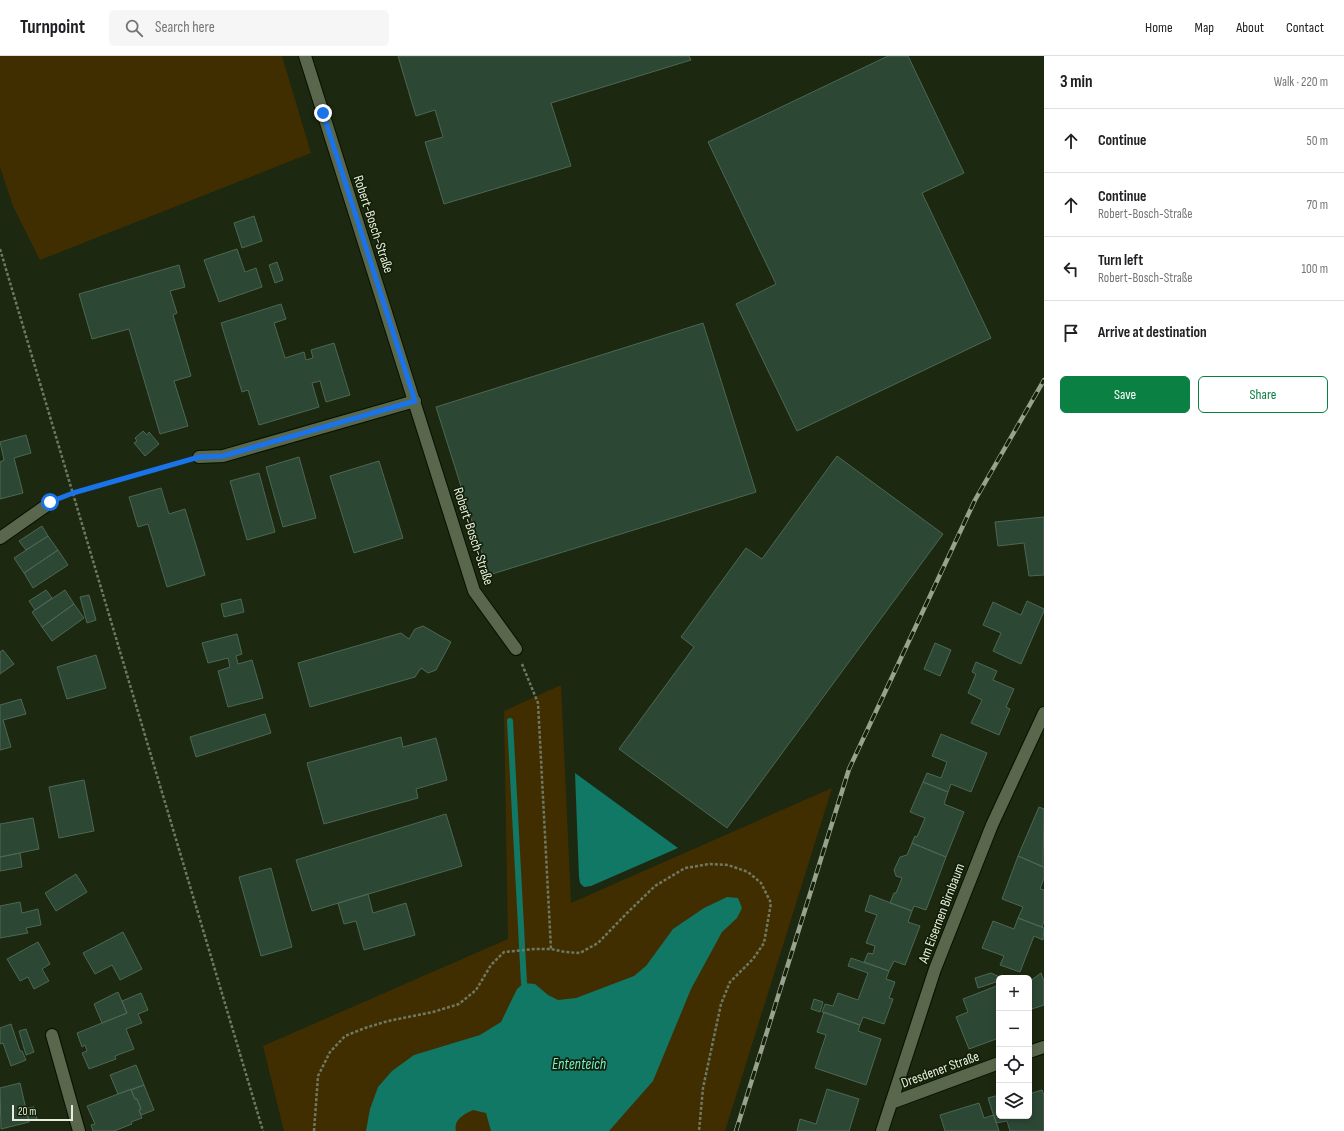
<!DOCTYPE html>
<html lang="en">
<head>
<meta charset="utf-8">
<style>
	body { margin:0; font-family:"Sofia Sans Condensed",sans-serif; background:#f6f6f6; color:#202124 }
	.controls { position:absolute; right:12px; bottom:12px; display:grid; overflow:hidden; border-radius:6px; box-shadow:0 2px 6px #0003 }
	.controls button { width:36px; height:36px; display:grid; place-items:center; padding:0; border:0; border-bottom:1px solid #e0e0e0; background:#fff; color:#202124; font:20px sans-serif }
	.scale { position:absolute; left:12px; bottom:10px; width:61px; box-sizing:border-box; padding-left:4px; border:2px solid #e6efdf; border-top:0; font-size:11px; line-height:14px; white-space:nowrap; color:#e6efdf; -webkit-text-stroke:3px #131f07; paint-order:stroke }
	.stop { position:absolute; width:12px; height:12px; margin:-9px; border:3px solid #1a73e8; border-radius:50%; background:#fff }
	.stop.end { background:#1a73e8; border-color:#fff; box-shadow:0 1px 4px #0008 }
	.list { margin:0; padding:0; list-style:none }
	h2 { display:flex; justify-content:space-between; align-items:center; height:52px; margin:0; padding:0 16px; font-size:17px }
	h2 small { font-size:13px; font-weight:400; color:#757577 }
	.list li { display:grid; grid-template-columns:26px 1fr auto; gap:12px; align-items:center; box-sizing:border-box; height:64px; padding:0 16px; border-top:1px solid #e0e0e0 }
	.list b { display:block; font-size:15px; white-space:nowrap }
	.list p { margin:0; font-size:13px; white-space:nowrap; color:#757577 }
	.list em { font-size:13px; font-style:normal; color:#757577 }
	.actions { display:flex; gap:8px; padding:12px 16px }
	.actions a { flex:1; padding:9px 0; border:1px solid #0b8043; border-radius:6px; text-align:center; font-size:14px; color:#0b8043 }
	.actions .main { background:#0b8043; color:#fff }
	.icon { flex:none; width:22px; height:22px; fill:none; stroke:currentColor; stroke-width:2; stroke-linecap:round; stroke-linejoin:round }
	.map { position:relative; flex:none; width:1044px; height:1075px; overflow:hidden }
	header { display:flex; align-items:center; gap:24px; box-sizing:border-box; height:56px; padding:0 20px; background:#fff; border-bottom:1px solid #e0e0e0 }
	header strong { font-size:19px }
	nav { display:flex; gap:22px; margin-inline-start:auto; font-size:14px }
	.search { width:280px; height:36px; background:#f6f6f6; display:flex; align-items:center; gap:10px; box-sizing:border-box; padding:0 14px; border-radius:6px; color:#757577; font-size:15px }
	main { display:flex }
	aside { flex:1; background:#fff }
	.map>svg:first-child { display:block }
	.green { fill:#402e01 }
	.water { fill:#117865 }
	.lines { fill:none; stroke-linecap:round; stroke-linejoin:round }
	.stream { stroke:#117865; stroke-width:6 }
	.building { fill:#2d4735; stroke:#4c6854 }
	.minor-casing { stroke:#071100; stroke-width:14 }
	.path { stroke:#6e7964; stroke-width:2.5; stroke-dasharray:3 2; stroke-linecap:butt }
	.minor { stroke:#59684d; stroke-width:12 }
	.rail-casing { stroke:#98a38f; stroke-width:4.5 }
	.rail { stroke:#131f07; stroke-width:3; stroke-dasharray:9; stroke-linecap:butt }
	.route { stroke:#1a73e8; stroke-width:5 }
	.labels { text-anchor:middle; stroke-width:3.5; stroke-linejoin:round; paint-order:stroke }
	.street-label { font-size:14px; fill:#e6efdf; stroke:#131f07 }
	.water-label { font-size:15px; font-style:italic; fill:#73f2d5; stroke:#131f07 }
</style>
</head>
<body>
<header>
<strong>Turnpoint</strong>
<div class="search"><svg class="icon" aria-label="search" viewBox="0 0 24 24"><circle cx="10" cy="10" r="6"/><path d="M15 15l6 6"/></svg>Search here</div>
<nav><a>Home</a><a>Map</a><a>About</a><a>Contact</a></nav>
</header>
<main>
<div class="map">
<svg width="1044" height="1075" viewBox="0 0 1044 1075">
	<rect width="100%" height="100%" fill="#1c2810"/>
	<!-- green -->
	<path class="green" d="M0,0H282L311,97L40,204L13,150L0,111Z
		M561,629L571,847L832,732L725,1075H284L263,990L508,883L504,655Z"/>
	<!-- water -->
	<path class="water" d="M575,717L678,792L591,830L584,831L580,827L579,821Z
		M727,841L738,842L742,852L737,862L722,876L691,933L653,1025L609,1075H491L486,1057L473,1054C464,1058 453,1064 456,1075H366L370,1053L378,1031L392,1015L414,999L480,979L501,966L517,933L524,927L535,928L548,939L558,944L576,942L634,920L646,910L673,873L704,852Z"/>
	<g class="lines">
		<!-- stream -->
		<path class="stream" d="M510,665L524,927"/>
	</g>
	<!-- building -->
	<path class="building" d="M398,0H689L691,4L551,47L571,110L444,148L425,86L443,81L435,54L416,60Z
		M888,0H908L964,117L922,137L991,282L797,375L736,248L776,228L708,86Z
		M254,160L262,185L242,192L234,167Z
		M237,193L245,216L256,212L262,231L219,246L204,204Z
		M277,206L283,224L275,227L269,209Z
		M179,209L185,231L170,235L177,257L173,259L191,320L174,325L188,370L160,378L129,273L92,283L79,238Z
		M281,248L286,263L274,267L285,302L304,296L306,304L313,302L311,294L334,287L350,339L326,346L320,325L312,327L319,351L259,369L248,334L242,336L221,267Z
		M703,267L756,436L489,519L436,351Z
		M143,375L147,379L149,376L159,388L145,400L134,387L137,385L135,382Z
		M26,379L31,397L14,402L23,437L0,443V406L4,404L0,386Z
		M837,400L943,478L727,772L619,693L694,591L681,581L746,492L762,503Z
		M299,401L316,462L283,471L266,411Z
		M379,405L403,482L354,497L330,420Z
		M259,417L275,476L247,484L230,425Z
		M161,432L169,458L185,453L205,519L167,531L148,468L138,471L129,441Z
		M1044,461V519L1029,520L1024,487L998,490L995,466Z
		M42,470L48,480L26,494L19,485Z
		M48,480L58,494L24,517L14,502Z
		M58,494L68,509L33,532L24,517Z
		M46,534L52,542L35,554L29,545Z
		M65,534L74,548L42,571L32,556Z
		M89,539L96,564L87,567L80,541Z
		M241,543L244,556L224,561L221,548Z
		M1027,545L1044,553V555L1021,608L993,595L1001,577L983,569L993,546L1021,559Z
		M74,548L84,562L52,585L42,571Z
		M423,570L451,586L436,614L428,617L421,612L415,621L310,651L298,607L401,577L409,583L415,573Z
		M237,578L242,598L236,600L238,608L252,604L263,642L228,651L218,615L230,611L228,602L208,607L202,587Z
		M935,587L951,594L940,620L924,613Z
		M3,594L14,608L0,618V596Z
		M96,599L106,632L67,643L57,611Z
		M976,606L997,615L993,624L1014,633L1006,651L1010,653L999,679L971,667L982,644L968,637L976,618L972,616Z
		M21,643L26,658L3,664L11,691L0,694V649Z
		M265,658L271,677L196,701L190,681Z
		M941,678L987,697L971,736L951,728L948,736L923,726L927,717L941,722L947,706L932,700Z
		M401,681L403,691L436,682L447,724L416,733L418,742L324,768L307,707Z
		M84,724L94,775L59,782L49,731Z
		M923,726L948,736L944,748L964,756L946,801L912,787L915,780L917,781L925,762L910,756Z
		M1039,751L1044,753L1043,811L1018,800Z
		M446,758L462,810L312,855L296,804Z
		M33,762L39,793L0,801V768Z
		M912,787L946,801L926,854L914,850L912,855L890,847L894,837H896L902,822L896,820L894,814L900,801L907,799Z
		M20,797L22,811L0,815V801Z
		M1018,800L1044,811V822L1040,833L1044,834V865L1042,871L1018,862L1023,851L1002,843Z
		M271,812L292,891L261,900L239,821Z
		M76,818L87,836L56,855L45,837Z
		M368,838L373,857L406,847L415,879L364,894L356,865L344,868L338,847Z
		M870,839L912,855L908,866L920,870L905,909L894,905L889,915L864,906L868,897L873,898L875,890L866,887L877,859L865,855Z
		M20,846L22,857L38,853L41,869L26,872L28,877L0,882V850Z
		M1018,862L1044,872L1043,884L1034,880L1020,916L1000,909L1004,900L982,892L993,865L1014,873Z
		M123,876L142,913L120,924L112,909L95,918L83,897Z
		M38,886L50,908L42,913L49,925L34,933L28,921L20,925L7,903Z
		M851,902L889,915L886,923L895,926L889,942L893,943L884,968L863,961L860,969L822,956L825,948L833,950L838,937L858,944L868,917L848,910Z
		M991,917L1002,922H999V925L978,932L975,922Z
		M1041,917L1044,925V949L1032,953L1029,944V926Z
		M999,929V982L969,993L956,961L968,956L963,943Z
		M118,936L127,957L102,967L94,948Z
		M141,937L148,954L138,958L142,967L126,973L134,993L115,1000L116,1003L89,1013L82,997L87,995L85,989L82,991L77,977L127,957L122,945Z
		M814,943L823,946L820,956L811,953Z
		M824,956L860,969L858,975L881,983L866,1029L815,1012L826,979L817,976Z
		M11,968L20,995H22L26,1004L11,1010L3,987L0,988V972Z
		M26,973L34,996L26,999L19,975Z
		M136,1009L144,1029L118,1038L110,1019Z
		M20,1027L29,1066L1,1073L0,1032Z
		M144,1029L154,1054L141,1059L139,1054L141,1053L137,1043H135L131,1034Z
		M131,1033L135,1043H137L141,1053L139,1054L142,1062L131,1066L132,1068L114,1075H93L91,1069L95,1068L87,1050Z
		M827,1033L859,1043L849,1075H797L800,1063L816,1068Z
		M1042,1034L1044,1039V1075H1010L1007,1065L996,1067L988,1042L999,1039V1060H1029V1038Z
		M979,1047L984,1062L994,1059L999,1075H945L940,1059Z
		M34,1051L37,1063L29,1065L26,1052Z"/>
	<g class="lines">
		<defs>
			<path id="minor" d="M305,0L474,535L516,593
				M199,401L223,400L415,345
				M0,482L50,447
				M52,979L79,1075
				M1029,996L1044,991
				M891,1047L999,1007
				M882,1075L935,913L992,769L1044,657"/>
		</defs>
		<!-- minor casing -->
		<use href="#minor" class="minor-casing"/>
		<!-- path -->
		<path class="path" d="M0,193L263,1075
			M64,441L73,437L183,405
			M522,608L538,647L551,893
			M314,1075L318,1020L330,996L345,980L365,972L388,965L433,956L459,948L476,934L491,909L504,896L534,893H551L565,896L580,897L598,887L627,857L655,830L685,812L710,808L728,809L748,816L761,827L771,847L764,887L753,903L730,926L721,948L703,1032L699,1075"/>
		<!-- minor -->
		<use href="#minor" class="minor"/>
		<defs>
			<path id="rail" d="M736,1075L849,713L975,444L1044,324"/>
		</defs>
		<!-- rail casing -->
		<use href="#rail" class="rail-casing"/>
		<!-- rail -->
		<use href="#rail" class="rail"/>
	</g>
	<g class="lines">
		<!-- route -->
		<path class="route" d="M50,446L73,437L199,401L223,400L415,345L323,57"/>
	</g>
	<g class="labels">
		<!-- street labels -->
		<g class="street-label">
			<text transform="translate(374 168) rotate(72)" y="5">Robert-Bosch-Straße</text>
			<text transform="translate(474 480) rotate(72)" y="5">Robert-Bosch-Straße</text>
			<text transform="translate(941 857) rotate(-69)" y="5">Am Eisernen Birnbaum</text>
			<text transform="translate(940 1013) rotate(-20)" y="5">Dresdener Straße</text>
		</g>
		<!-- water labels -->
		<g class="water-label">
			<text x="579" y="1013">Ententeich</text>
		</g>
	</g>
</svg>
<div class="controls">
<button>+</button>
<button>−</button>
<button><svg class="icon" aria-label="locate" viewBox="0 0 24 24"><circle cx="12" cy="12" r="6"/><path d="M12 2v4M12 18v4M2 12h4M18 12h4"/></svg></button>
<button><svg class="icon" aria-label="layers" viewBox="0 0 24 24"><path d="M12 4l9 5-9 5-9-5zM3 14l9 5 9-5"/></svg></button>
</div>
<div class="scale">20 m</div>
<div class="stop" style="left:50px;top:446px"></div>
<div class="stop end" style="left:323px;top:57px"></div>
</div>
<aside>
<h2>3 min<small>Walk · 220 m</small></h2>
<ul class="list">
<li><svg class="icon" aria-label="ahead" viewBox="0 0 24 24"><path d="M12 20V5M6 11l6-6 6 6"/></svg><div><b>Continue</b></div><em>50 m</em></li>
<li><svg class="icon" aria-label="ahead" viewBox="0 0 24 24"><path d="M12 20V5M6 11l6-6 6 6"/></svg><div><b>Continue</b><p>Robert-Bosch-Straße</p></div><em>70 m</em></li>
<li><svg class="icon" aria-label="left" viewBox="0 0 24 24"><path d="M17 20v-9H6M10 6l-5 5 5 5"/></svg><div><b>Turn left</b><p>Robert-Bosch-Straße</p></div><em>100 m</em></li>
<li><svg class="icon" aria-label="arrive" viewBox="0 0 24 24"><path d="M6 21V4h12l-3 4 3 4H6"/></svg><div><b>Arrive at destination</b></div></li>
</ul>
<div class="actions"><a class="main">Save</a><a>Share</a></div>
</aside>
</main>
</body>
</html>
